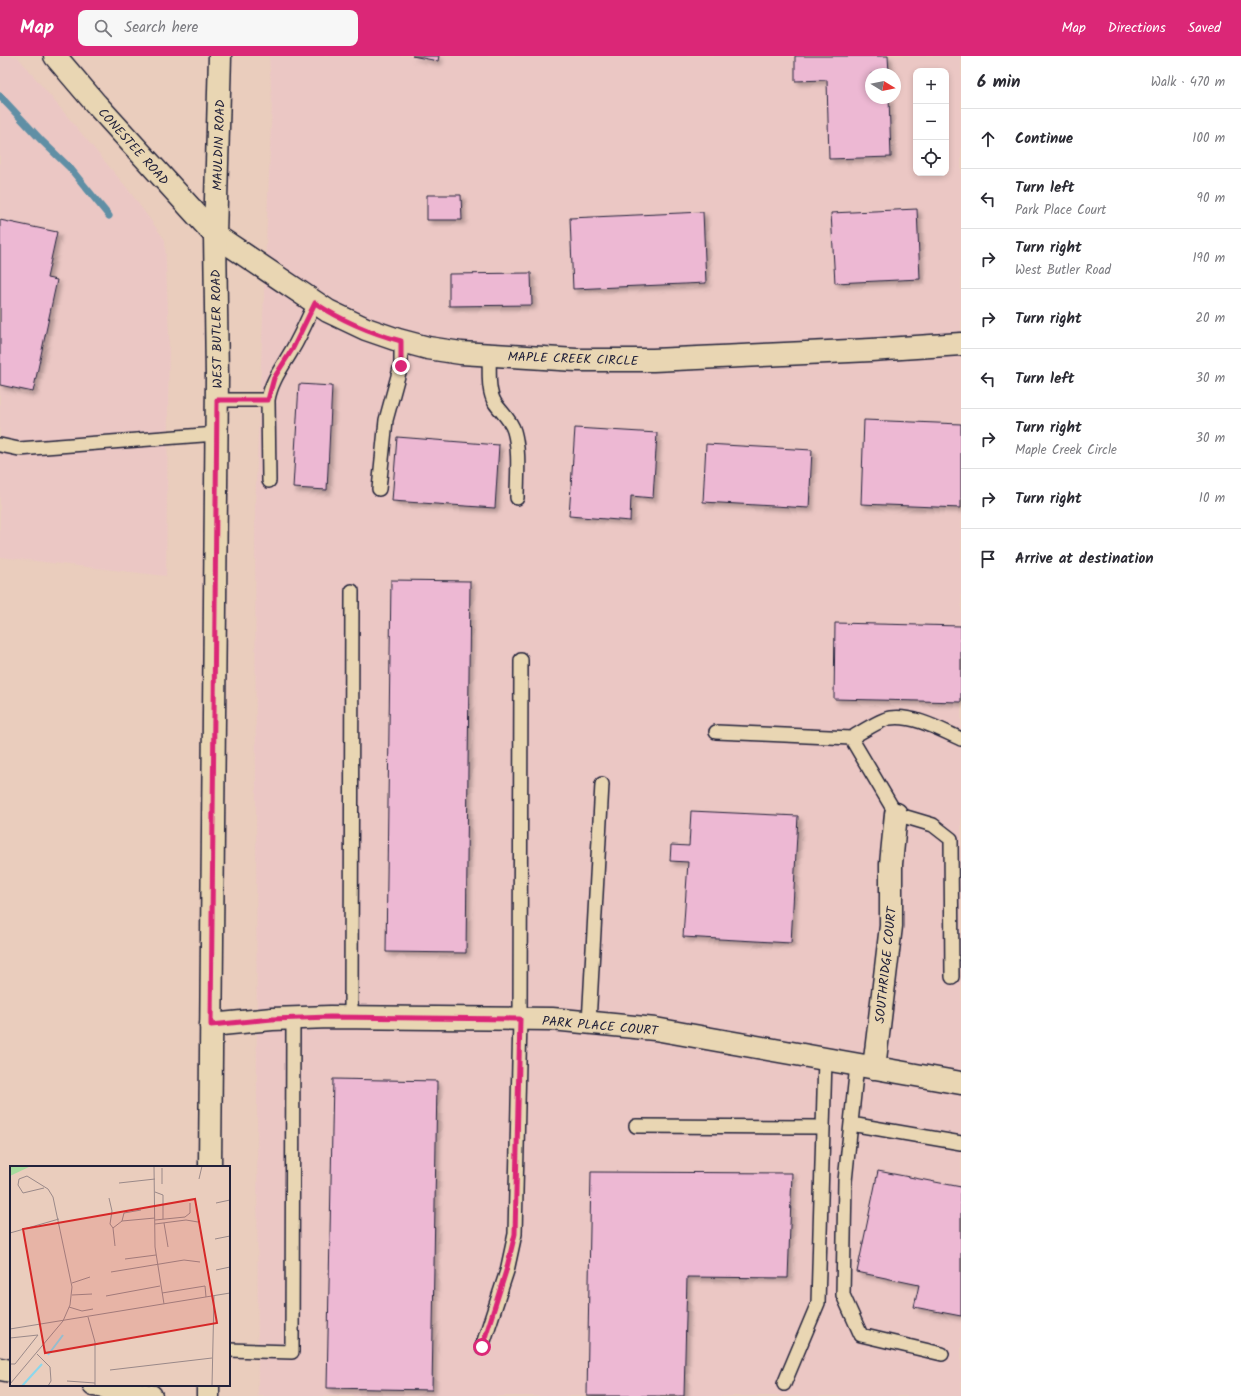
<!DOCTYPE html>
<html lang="en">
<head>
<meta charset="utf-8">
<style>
	body { margin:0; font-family:Kalam,sans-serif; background:#f7f7f7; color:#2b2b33 }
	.controls { position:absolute; right:12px; top:12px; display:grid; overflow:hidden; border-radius:8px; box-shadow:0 2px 6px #0003 }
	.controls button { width:36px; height:36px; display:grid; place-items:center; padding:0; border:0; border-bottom:1px solid #e1e1e2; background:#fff; color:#2b2b33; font:20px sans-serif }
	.compass { position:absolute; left:865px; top:12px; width:36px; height:36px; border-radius:50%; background:#fff; box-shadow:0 2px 6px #0003; rotate:100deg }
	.stop { position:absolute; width:12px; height:12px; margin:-9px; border:3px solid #db2777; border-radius:50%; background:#fff }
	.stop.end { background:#db2777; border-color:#fff; box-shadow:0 1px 4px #0008 }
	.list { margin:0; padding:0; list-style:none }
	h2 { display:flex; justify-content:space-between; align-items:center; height:52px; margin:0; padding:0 16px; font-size:17px }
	h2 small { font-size:13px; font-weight:400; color:#7c7c81 }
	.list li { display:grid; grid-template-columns:26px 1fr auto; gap:12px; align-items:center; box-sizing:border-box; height:60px; padding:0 16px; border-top:1px solid #e1e1e2 }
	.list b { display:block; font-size:15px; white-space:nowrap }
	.list p { margin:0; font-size:13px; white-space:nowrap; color:#7c7c81 }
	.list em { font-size:13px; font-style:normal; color:#7c7c81 }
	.icon { flex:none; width:22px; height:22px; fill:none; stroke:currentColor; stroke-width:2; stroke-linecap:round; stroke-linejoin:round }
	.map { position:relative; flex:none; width:961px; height:1340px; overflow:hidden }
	header { display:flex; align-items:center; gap:24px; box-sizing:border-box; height:56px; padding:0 20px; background:#db2777; color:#fff }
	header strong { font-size:19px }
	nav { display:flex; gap:22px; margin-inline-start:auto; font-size:14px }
	.search { width:280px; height:36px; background:#f7f7f7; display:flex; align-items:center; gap:10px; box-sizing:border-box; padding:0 14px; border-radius:8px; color:#7c7c81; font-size:15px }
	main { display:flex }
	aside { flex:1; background:#fff }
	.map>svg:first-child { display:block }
	.built { fill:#ebc7c4; fill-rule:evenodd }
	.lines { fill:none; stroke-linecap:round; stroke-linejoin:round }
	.stream { stroke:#618fa5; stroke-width:7 }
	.building { fill:#edb8d3; stroke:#22223b; filter:url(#shadow) }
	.service-casing { stroke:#22223b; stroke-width:16 }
	.minor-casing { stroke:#22223b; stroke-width:25 }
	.secondary-casing { stroke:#22223b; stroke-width:25 }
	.primary-casing { stroke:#22223b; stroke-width:25 }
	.service { stroke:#e9d6b3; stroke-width:13 }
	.minor { stroke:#e9d6b3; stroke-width:22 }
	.secondary { stroke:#e9d6b3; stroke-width:22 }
	.primary { stroke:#e9d6b3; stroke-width:22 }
	.route { stroke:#db2777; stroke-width:5 }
	.labels { text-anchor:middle; stroke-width:3; stroke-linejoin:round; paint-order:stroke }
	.street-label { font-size:13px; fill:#22223b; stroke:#e9d6b3 }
	.inset-river { fill:none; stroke:#8bd7ec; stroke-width:2 }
	.inset-road { fill:none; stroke:#9a8989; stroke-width:1 }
	.view { fill:#d62828; fill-opacity:0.15; stroke:#d62828; stroke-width:2 }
	.inset-edge { fill:none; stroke:#22223b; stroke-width:2 }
</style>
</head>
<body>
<header>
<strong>Map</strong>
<div class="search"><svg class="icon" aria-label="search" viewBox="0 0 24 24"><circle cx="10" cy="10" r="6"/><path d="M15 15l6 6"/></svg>Search here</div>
<nav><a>Map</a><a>Directions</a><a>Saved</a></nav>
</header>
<main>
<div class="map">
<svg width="961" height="1340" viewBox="0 0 961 1340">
	<defs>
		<filter id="shadow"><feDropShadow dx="3.5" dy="3.5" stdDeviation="2" flood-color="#0004"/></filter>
	</defs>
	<rect width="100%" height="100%" fill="#eacdbd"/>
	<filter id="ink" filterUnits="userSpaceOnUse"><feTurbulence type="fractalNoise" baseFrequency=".025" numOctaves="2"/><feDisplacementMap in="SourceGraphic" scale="8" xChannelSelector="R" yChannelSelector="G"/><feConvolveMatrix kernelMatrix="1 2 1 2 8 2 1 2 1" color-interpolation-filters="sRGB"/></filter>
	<g filter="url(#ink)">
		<!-- built -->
		<path class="built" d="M0,0H17L127,132L165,184L169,280L166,520L0,501Z
			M269,0H961V1340H258L255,452L272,46ZM916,15H946V117H916ZM871,18H895V42H871Z"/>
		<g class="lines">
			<!-- stream -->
			<path class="stream" d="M0,40L41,84L70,112L109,160"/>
		</g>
		<!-- building -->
		<path class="building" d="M412,0H439L438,5Z
			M795,0H888L889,18H871V42H889L891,101L829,103L827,24L795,25Z
			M427,139H461L462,164H427Z
			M917,153L920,223L835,227L831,157Z
			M703,156L706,227L573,233L570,162Z
			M0,164L57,176L47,222L57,224L33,336L0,329Z
			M531,217L532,249L449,250V218Z
			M299,328L332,330L327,434L293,432Z
			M864,364L961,368V452L861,448Z
			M575,372L657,377L653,442L631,440L630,465L569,460Z
			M397,381L499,389L495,452L392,445Z
			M706,388L812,394L809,452L703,446Z
			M391,524L470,525L466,897L386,896Z
			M835,567L961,570V646L834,643Z
			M691,755L798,760L791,887L683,881L688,806L670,805L671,789L689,790Z
			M333,1023L437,1025L432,1334L327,1332Z
			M878,1115L961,1131V1260L914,1251L919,1229L857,1216Z
			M591,1116L792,1117L788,1222L687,1221L684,1340H587Z"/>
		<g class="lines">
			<defs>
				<path id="service" d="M489,299C490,313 487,334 495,347C501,356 511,364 514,375C520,396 517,421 517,442
					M217,344H268
					M0,389L19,393L216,378
					M269,425L268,344C271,325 283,310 292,294C301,279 308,262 315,247
					M379,433L386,364L401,309V285
					M716,676L851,682
					M952,921L951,783L933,769L896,758L851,682C860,677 881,663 890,662C915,659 939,673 961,683
					M351,962L352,535
					M589,967L602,728
					M857,1009L845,1125L843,1239L861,1279L942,1298
					M851,1068L961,1087
					M636,1070L823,1071
					M482,1291L507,1215L515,1178L520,963L521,604
					M229,1294L292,1296L293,962
					M784,1328L818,1247L825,1003"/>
				<path id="minor" d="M215,179L328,255L366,273L398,284L428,292L461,297L576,304H653L871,294L961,288
					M211,969L272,963L330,961L552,963L655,973L961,1027
					M874,1012L891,870V808L896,758
					M0,1313L11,1315
					M94,1329L151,1340"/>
				<path id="secondary" d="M55,0L96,48L215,179"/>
				<path id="primary" d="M210,1111L217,321L215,179L220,0
					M208,1340V1329"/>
			</defs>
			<!-- service casing -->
			<use href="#service" class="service-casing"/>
			<!-- minor casing -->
			<use href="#minor" class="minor-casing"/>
			<!-- secondary casing -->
			<use href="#secondary" class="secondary-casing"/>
			<!-- primary casing -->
			<use href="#primary" class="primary-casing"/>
			<!-- service -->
			<use href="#service" class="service"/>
			<!-- minor -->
			<use href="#minor" class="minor"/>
			<!-- secondary -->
			<use href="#secondary" class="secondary"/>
			<!-- primary -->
			<use href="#primary" class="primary"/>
		</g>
	</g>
	<g class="lines" filter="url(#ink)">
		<!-- route -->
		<path class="route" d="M401,310V285C371,277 341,264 315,247L293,292L274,322L268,344H217L211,969L272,963L330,961L520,963L515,1178L506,1215L482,1291"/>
	</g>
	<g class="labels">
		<!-- street labels -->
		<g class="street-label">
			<text transform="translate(218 89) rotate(-88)" y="5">MAULDIN ROAD</text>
			<text transform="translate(134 90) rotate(48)" y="5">CONESTEE ROAD</text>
			<text transform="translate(216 273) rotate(-91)" y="5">WEST BUTLER ROAD</text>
			<text transform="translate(573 302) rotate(2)" y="5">MAPLE CREEK CIRCLE</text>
			<text transform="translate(885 909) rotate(-84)" y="5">SOUTHRIDGE COURT</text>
			<text transform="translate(600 969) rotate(5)" y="5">PARK PLACE COURT</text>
		</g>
	</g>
	<!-- overview -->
	<g transform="translate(10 1110)">
		<rect width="220" height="220" fill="#eacdbd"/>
		<path d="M0,0H21L0,10Z" fill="#a6dc9e"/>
		<path class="inset-river" d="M38,189L53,169M12,220L32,198"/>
		<path class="inset-road" d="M144,0L145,81L154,138M189,13L192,0M109,17L145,13M152,18V2M34,22L13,27L8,19L9,13L17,10L38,23L43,31L62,121L60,139L53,155M145,26L153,29V53M99,32L102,45L100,58L103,62L112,55L114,47L131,44M206,37L220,34M145,54L175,51L180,47V37M112,55L145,52M154,57L158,81M145,58L176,54L188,56M103,62L105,80M0,67L49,53M205,73L220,70M115,93L146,89M206,104L220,101M101,106L174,94L190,96M62,117L80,111M152,127L195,120L196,131M62,129L82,128M96,130L150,120M59,141L72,145L83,143M78,151L85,176V220M0,163L220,127M0,172L28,169L5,198H0M27,188L40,201L41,215L38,220M100,204L202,192M57,215L85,217M0,218L53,155M202,220L204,130"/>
		<path class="view" d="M185,33L207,157L35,187L13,63Z"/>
		<rect width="220" height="220" class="inset-edge"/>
	</g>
</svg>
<div class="controls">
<button>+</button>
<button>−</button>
<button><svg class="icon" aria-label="locate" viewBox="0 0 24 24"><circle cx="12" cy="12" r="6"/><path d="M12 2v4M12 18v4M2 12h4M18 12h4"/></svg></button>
</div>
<svg class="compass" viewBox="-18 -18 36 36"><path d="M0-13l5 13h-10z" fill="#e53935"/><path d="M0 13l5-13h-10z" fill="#7c7c81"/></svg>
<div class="stop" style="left:482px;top:1291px"></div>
<div class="stop end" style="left:401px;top:310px"></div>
</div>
<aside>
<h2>6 min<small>Walk · 470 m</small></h2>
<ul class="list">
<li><svg class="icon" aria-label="ahead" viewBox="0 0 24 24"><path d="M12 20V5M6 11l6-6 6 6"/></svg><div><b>Continue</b></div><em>100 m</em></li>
<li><svg class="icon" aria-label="left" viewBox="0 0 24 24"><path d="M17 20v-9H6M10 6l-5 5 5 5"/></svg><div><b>Turn left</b><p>Park Place Court</p></div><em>90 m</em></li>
<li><svg class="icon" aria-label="right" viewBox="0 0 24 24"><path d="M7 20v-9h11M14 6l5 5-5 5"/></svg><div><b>Turn right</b><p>West Butler Road</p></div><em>190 m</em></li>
<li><svg class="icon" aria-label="right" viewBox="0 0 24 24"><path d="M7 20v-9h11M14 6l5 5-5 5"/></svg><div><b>Turn right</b></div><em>20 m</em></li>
<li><svg class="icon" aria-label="left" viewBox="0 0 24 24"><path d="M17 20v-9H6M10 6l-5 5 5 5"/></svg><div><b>Turn left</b></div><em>30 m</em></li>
<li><svg class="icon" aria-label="right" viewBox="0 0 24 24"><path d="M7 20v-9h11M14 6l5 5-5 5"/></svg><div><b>Turn right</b><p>Maple Creek Circle</p></div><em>30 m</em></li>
<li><svg class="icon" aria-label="right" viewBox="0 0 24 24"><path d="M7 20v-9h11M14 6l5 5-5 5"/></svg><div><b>Turn right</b></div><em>10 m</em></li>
<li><svg class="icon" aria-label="arrive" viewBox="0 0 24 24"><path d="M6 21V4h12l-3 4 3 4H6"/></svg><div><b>Arrive at destination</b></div></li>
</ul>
</aside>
</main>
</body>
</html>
